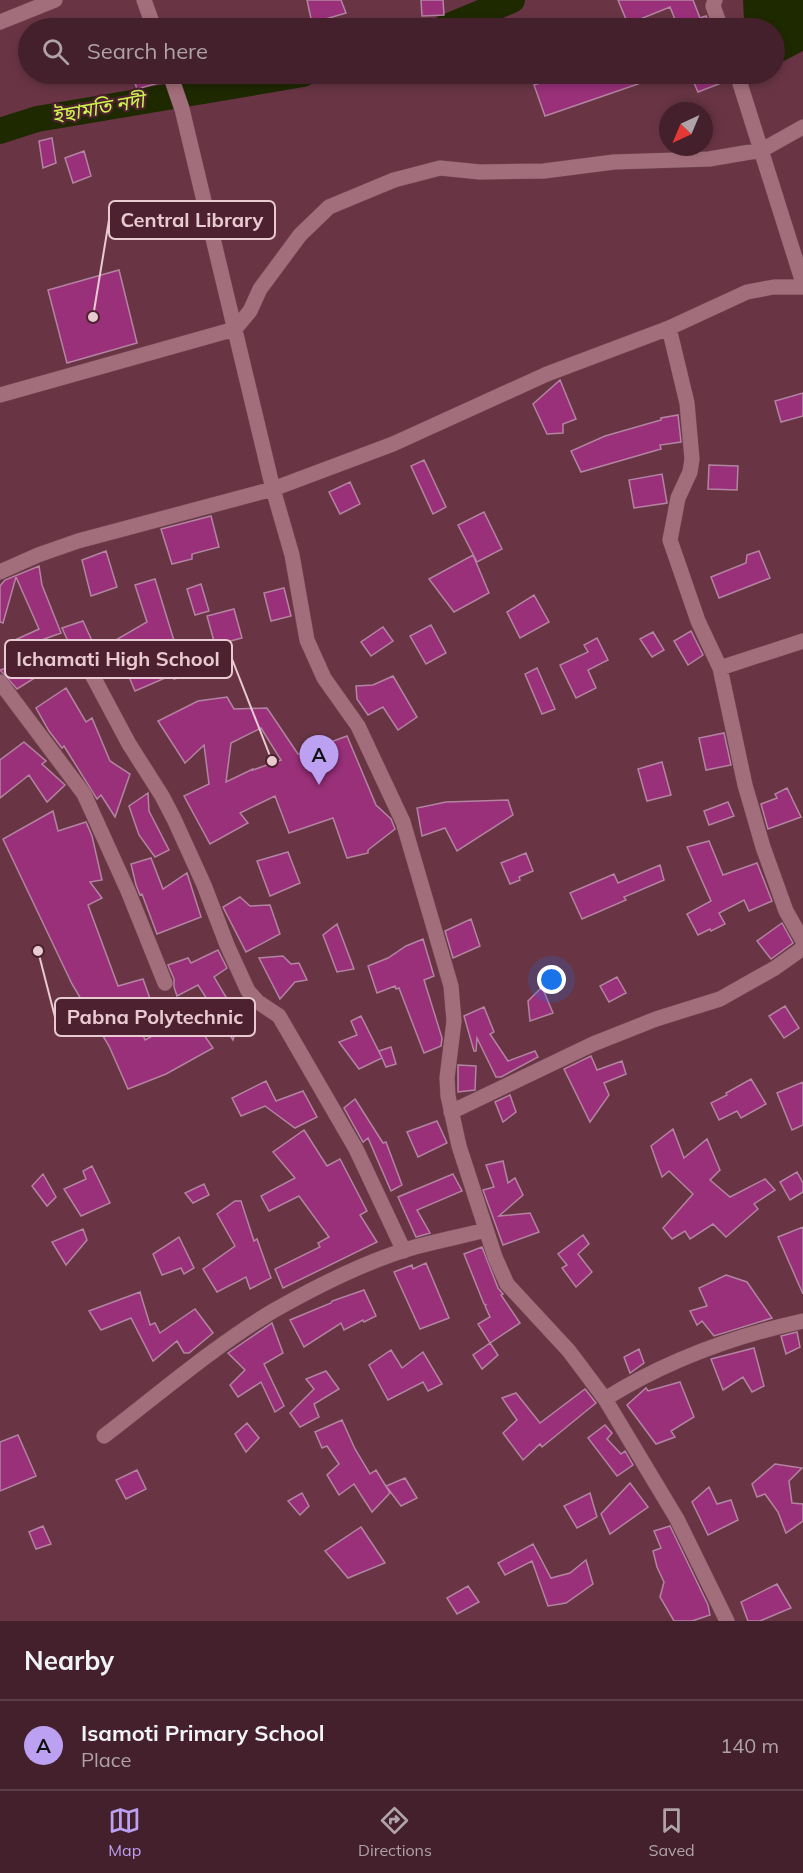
<!DOCTYPE html>
<html lang="en">
<head>
<meta charset="utf-8">
<style>
	body { margin:0; font-family:Mulish,"Noto Sans Bengali",sans-serif; background:#4d2d37; color:#f1f3f6 }
	.compass { position:absolute; left:659px; top:102px; width:54px; height:54px; border-radius:50%; background:#43202b; box-shadow:0 3px 9px #0003; rotate:224deg }
	.you { position:absolute; left:552px; top:980px; width:21px; height:21px; margin:-15px; border:4px solid #fff; border-radius:50%; background:#1a73e8; box-shadow:0 0 0 9px #1a73e833 }
	.badge { display:grid; place-items:center; width:39px; height:39px; border-radius:50%; background:#bca0f2; color:#111; font-size:20px; font-weight:700 }
	.pin { position:absolute; translate:-50% -50px; filter:drop-shadow(0 2px 3px #0008) }
	.pin::after { content:''; position:absolute; top:32px; width:21px; height:18px; background:inherit; clip-path:polygon(0 0,100% 0,50% 100%) }
	.list { margin:0; padding:0; list-style:none }
	h2 { display:flex; justify-content:space-between; align-items:center; height:78px; margin:0; padding:0 24px; font-size:26px }
	h2 small { font-size:20px; font-weight:400; color:#afa3a9 }
	.list li { display:grid; grid-template-columns:39px 1fr auto; gap:18px; align-items:center; box-sizing:border-box; height:90px; padding:0 24px; border-top:2px solid #5b3e47 }
	.list b { display:block; font-size:22px; white-space:nowrap }
	.list p { margin:0; font-size:20px; white-space:nowrap; color:#afa3a9 }
	.list em { font-size:20px; font-style:normal; color:#afa3a9 }
	.icon { flex:none; width:33px; height:33px; fill:none; stroke:currentColor; stroke-width:2; stroke-linecap:round; stroke-linejoin:round }
	.map { position:relative; flex:none; width:803px; height:1621px; overflow:hidden }
	.search { position:absolute; background:#43202b; box-shadow:0 3px 9px #0003; left:18px; right:18px; top:18px; height:66px; display:flex; align-items:center; gap:15px; box-sizing:border-box; padding:0 21px; border-radius:33px; color:#afa3a9; font-size:22px }
	.sheet { height:168px; background:#43202b }
	nav { display:flex; justify-content:space-around; align-items:center; box-sizing:border-box; height:84px; border-top:2px solid #5b3e47; background:#43202b; font-size:16px; color:#afa3a9 }
	nav a { display:grid; justify-items:center; gap:3px }
	nav .on { color:#bca0f2 }
	.map>svg:first-child { display:block }
	.built { fill:#693545; fill-rule:evenodd }
	.water { fill:#1f2900 }
	.lines { fill:none; stroke-linecap:round; stroke-linejoin:round }
	.river { stroke:#1f2900; stroke-width:26 }
	.building { fill:#9a307a; stroke:#b384a1; stroke-width:1.5; fill-rule:evenodd }
	.street-casing { stroke:#704855; stroke-width:16 }
	.secondary-casing { stroke:#704855; stroke-width:16 }
	.street { stroke:#a36e7c; stroke-width:15 }
	.secondary { stroke:#a36e7c; stroke-width:15 }
	.labels { text-anchor:middle; stroke-width:4.5; stroke-linejoin:round; paint-order:stroke }
	.water-label { font-size:20px; font-style:italic; fill:#ccf44d; stroke:#4d212f }
	.leader { fill:none; stroke:#e8cad1; stroke-width:2 }
	.callout-dot { fill:#e8cad1; stroke:#4d212f; stroke-width:2 }
	.callout { fill:#4d212f; stroke:#e8cad1; stroke-width:2 }
	.callout-label { font-size:20px; text-anchor:middle; font-weight:bold; fill:#e8cad1 }
</style>
</head>
<body>
<div class="map">
<svg width="803" height="1621" viewBox="0 0 803 1621">
	<rect width="100%" height="100%" fill="#592b39"/>
	<!-- built -->
	<path class="built" d="M0,0H803V1621H0ZM28,28H774V74H28ZM668,111H704V147H668Z"/>
	<!-- water -->
	<path class="water" d="M743,0H803V51L782,62L775,58L774,28H752L744,20Z"/>
	<g class="lines">
		<!-- river -->
		<path class="river" d="M444,28L512,0
			M0,131L37,119L303,74"/>
	</g>
	<!-- building -->
	<path class="building" d="M307,0H341L346,13L312,23Z
		M421,0H443L444,15L422,16Z
		M618,0H693L700,18L706,16L711,28H676L678,27L670,7L628,24Z
		M132,74H160L162,82L137,89Z
		M567,74H634L638,84L545,116L534,85Z
		M690,74H727L729,80L698,92Z
		M52,138L56,163L43,168L39,141Z
		M84,151L91,176L73,183L65,158Z
		M119,270L137,343L67,363L48,290Z
		M560,380L576,419L563,424V433L547,434L533,404Z
		M803,393V416L781,422L775,401Z
		M678,415L681,442L660,445L661,449L581,472L571,451L605,436L661,420V418Z
		M424,460L446,507L433,514L411,466Z
		M709,465L738,466L737,490L708,489Z
		M662,474L667,503L634,508L629,480Z
		M350,482L360,504L340,514L329,492Z
		M484,512L502,549L477,562L458,525Z
		M211,516L219,547L192,554V559L172,564L161,529Z
		M106,551L117,587L91,596L82,560Z
		M759,551L770,578L719,598L711,577L746,563L747,555Z
		M473,555L489,593L454,612L429,579Z
		M39,566L42,585L61,633L36,642L40,652L33,657L38,676L17,689L0,670L21,664L6,644L39,629L16,577L3,623L0,622V586L5,580Z
		M155,579L180,660L215,652L220,666L174,679L172,675L135,691L114,641L147,622L135,585Z
		M201,584L209,611L195,615L187,589Z
		M284,588L291,616L271,621L264,593Z
		M534,595L549,622L520,638L507,612Z
		M234,609L242,638L215,645L207,616Z
		M83,621L93,643L72,650L62,628Z
		M431,625L446,653L426,664L410,636Z
		M383,627L393,641L371,656L361,642Z
		M691,631L703,655L688,665L674,641Z
		M653,632L664,650L652,657L640,639Z
		M597,638L608,660L588,670L596,688L576,698L560,665L588,652L584,645Z
		M537,668L555,709L542,714L525,674Z
		M393,676L417,717L398,730L383,707L368,715L357,699L356,686L373,685Z
		M66,688L86,722L92,718L110,761L130,774L115,817L101,795L97,799L64,746L62,748L49,731L36,708Z
		M227,697L234,709L267,708L298,754L347,736L376,805L391,819L395,829L368,850V853L347,858L333,818L289,833L275,796L240,813L248,823L210,844L184,796L209,784L204,745L185,763L158,721L198,701ZM261,728L281,760L253,770V769L226,782L231,743Z
		M724,733L731,765L706,770L699,738Z
		M24,742L46,761L42,764L65,785L47,802L29,775L0,798V760Z
		M662,762L671,795L647,801L638,769Z
		M787,788L801,817L768,829L761,804L777,798L775,794Z
		M148,793L149,811L169,850L155,857L139,835L129,806Z
		M508,800L513,815L457,851L445,828L422,836L417,808L446,802Z
		M728,802L734,816L709,825L704,811Z
		M53,811L58,831L86,822L92,836L102,880L90,882L102,898L88,905L118,986L143,979L153,1007L134,1012L145,1040L191,1016L213,1048L166,1074L128,1089L109,1046L72,984L3,839Z
		M709,841L723,875L757,863L772,901L749,911L744,900L719,913L725,924L711,931L710,929L698,935L687,914L711,901L687,847Z
		M288,852L300,883L270,896L257,861Z
		M526,853L533,871L519,877L520,880L510,884L501,863Z
		M151,858L163,889L187,873L201,917L157,934L142,894L140,895L136,885L131,864Z
		M660,865L664,880L624,897L626,900L582,919L570,893L614,874L618,883Z
		M240,897L250,906L270,905L280,934L246,952L223,907Z
		M471,919L480,946L453,958L445,931Z
		M782,923L793,943L771,959L757,941Z
		M337,924L354,969L337,972L323,935Z
		M423,939L434,976L424,980L442,1038L441,1046L424,1053L399,988L396,989L395,986L377,993L368,966L388,958L406,946Z
		M218,950L227,968L214,977L239,1019L233,1040L198,985L177,996L174,987V979L168,965L188,958L191,963Z
		M283,956L291,964L299,963L307,980L295,982L280,999L259,958Z
		M617,977L626,993L609,1002L600,986Z
		M542,987L553,1013L530,1021L528,1001Z
		M785,1006L799,1028L784,1038L769,1016Z
		M484,1007L494,1032L490,1034L508,1061L535,1051L538,1057L501,1077H496L477,1038L476,1051H474L464,1016Z
		M361,1016L382,1058L359,1069L339,1042L357,1035L351,1021Z
		M391,1047L396,1064L386,1067L379,1051Z
		M591,1056L597,1070L622,1061L626,1074L604,1083L609,1095L590,1122L564,1069Z
		M458,1065L476,1066L475,1090L458,1092Z
		M751,1079L766,1104L741,1118L737,1111L719,1120L711,1103L727,1095L726,1093Z
		M266,1081L276,1101L303,1091L317,1117L295,1128L265,1106L241,1116L232,1098Z
		M803,1082V1125L792,1130L777,1093Z
		M510,1095L516,1112L503,1122L495,1102Z
		M355,1099L383,1143L386,1142L402,1185L391,1191L368,1138L363,1142L344,1108Z
		M437,1121L447,1143L418,1157L407,1132Z
		M673,1129L684,1158L707,1139L720,1170L710,1180L730,1197L765,1179L775,1190L754,1204L758,1209L726,1237L713,1224L690,1239L685,1231L672,1239L663,1228L693,1194L669,1171L662,1177L651,1146Z
		M304,1130L327,1166L340,1159L367,1211L360,1215L377,1242L283,1288L275,1269L320,1247L318,1243L329,1237L299,1196L269,1211L261,1196L295,1178L273,1152Z
		M503,1161L508,1183L515,1178L523,1195L499,1216L530,1213L539,1232L503,1245L483,1190L494,1187L486,1165Z
		M92,1166L110,1203L81,1216L64,1189L86,1179L83,1171Z
		M797,1172L803,1183V1192L790,1200L780,1182Z
		M43,1174L56,1197L47,1206L32,1186Z
		M453,1174L462,1191L417,1210L430,1233L416,1237L398,1197Z
		M204,1184L209,1195L193,1203L185,1193Z
		M235,1201H241L254,1241L257,1239L271,1278L250,1289L246,1277L217,1292L203,1269L235,1246L217,1214Z
		M803,1227V1294L778,1237Z
		M83,1229L87,1240L66,1265L52,1242Z
		M583,1235L589,1244L578,1254L592,1272L576,1287L562,1268L567,1265L558,1254Z
		M179,1237L194,1268L184,1274L181,1268L162,1275L153,1254Z
		M482,1247L498,1288L503,1294L501,1295L520,1323L490,1343L478,1324L490,1317L485,1306L486,1305L484,1304L464,1254Z
		M426,1263L449,1318L420,1329L394,1272L412,1265L413,1269Z
		M726,1275L747,1282L772,1318L714,1336L702,1321L697,1325L690,1311L707,1306L699,1288Z
		M364,1290L376,1316L364,1322L363,1320L344,1330L341,1323L304,1347L290,1320L331,1303L332,1301Z
		M140,1292L150,1325L155,1323L160,1333L195,1309L213,1333L189,1353H184L177,1341L153,1361L131,1318L101,1330L89,1311Z
		M272,1323L283,1353L264,1364L284,1406L275,1412L261,1382L238,1397L230,1385L245,1370L228,1353Z
		M797,1332L800,1347L786,1354L781,1336Z
		M490,1343L498,1355L482,1369L473,1355Z
		M754,1348L764,1386L752,1392L743,1377L723,1390L711,1359Z
		M639,1349L644,1363L630,1373L624,1357Z
		M391,1350L402,1368L423,1352L442,1384L428,1391L423,1382L388,1400L369,1365Z
		M326,1371L339,1389L314,1404L319,1417L300,1427L290,1413L314,1389L306,1379Z
		M680,1382L694,1417L671,1431L675,1437L656,1444L627,1405L646,1388L648,1391Z
		M585,1389L596,1403L542,1447L540,1444L523,1460L503,1433L517,1420L502,1398L516,1393L540,1423Z
		M342,1420L355,1449L370,1474L376,1470L390,1493L372,1512L354,1484L339,1495L327,1475L339,1464L327,1446L322,1448L315,1432Z
		M247,1423L259,1438L246,1452L235,1434Z
		M605,1425L612,1433L607,1439L621,1454L625,1451L633,1465L617,1476L588,1438Z
		M18,1435L36,1476L0,1491V1442Z
		M775,1464L802,1468L789,1481L792,1503L803,1504V1521L786,1533L778,1512L765,1494L757,1497L752,1484Z
		M137,1470L146,1489L126,1499L116,1480Z
		M405,1478L417,1498L401,1506L386,1486Z
		M630,1483L648,1507L610,1534L601,1514Z
		M709,1487L717,1504L731,1500L738,1520L708,1535L692,1502Z
		M302,1493L309,1506L300,1515L288,1501Z
		M590,1493L597,1517L577,1528L564,1506Z
		M43,1526L51,1544L36,1549L29,1532Z
		M670,1526L708,1605L710,1615L692,1621H674L660,1597L664,1582L657,1567L653,1551L661,1548L654,1531Z
		M361,1527L385,1563L348,1578L325,1551Z
		M533,1544L551,1578L570,1573L586,1560L593,1584L566,1603L548,1606L532,1561L505,1575L498,1563Z
		M777,1584L791,1608L760,1621H748L741,1602Z
		M468,1586L479,1602L457,1614L447,1598Z"/>
	<g class="lines">
		<defs>
			<path id="street" d="M144,0L154,28
				M715,0L713,6L721,28
				M170,74L182,109L273,489L292,555L307,640L324,678L358,726L403,822L451,986L454,1021L447,1078L448,1096L459,1146L495,1257L507,1284L569,1351L605,1399L677,1519L727,1621
				M737,74L803,283
				M669,328L687,403L692,459L690,472L678,498L670,540L698,621L720,668L745,785L763,847L786,911L803,941
				M0,395L235,329L250,311L260,289L300,235L329,207L394,180L440,168L480,172L544,171L614,162L709,159L762,150L803,127
				M0,572L38,555L78,541L273,489L393,444L547,374L669,328L747,292L774,287H803
				M720,668L803,641
				M89,669L129,744L162,796L174,819L204,885L227,945L248,991L258,1002L279,1016L356,1149L404,1251
				M0,682L84,794L128,891L165,983
				M451,1112L593,1044L656,1019L720,999L775,968L803,948
				M605,1399C664,1362 734,1336 803,1321
				M104,1436C159,1394 213,1347 273,1311C317,1286 366,1261 415,1247C438,1241 462,1236 486,1230"/>
			<path id="secondary" d="M0,22L55,0"/>
		</defs>
		<!-- street casing -->
		<use href="#street" class="street-casing"/>
		<!-- secondary casing -->
		<use href="#secondary" class="secondary-casing"/>
		<!-- street -->
		<use href="#street" class="street"/>
		<!-- secondary -->
		<use href="#secondary" class="secondary"/>
	</g>
	<g class="labels">
		<!-- water labels -->
		<g class="water-label">
			<text transform="translate(98 108) rotate(-10)" y="7">ইছামতি নদী</text>
		</g>
	</g>
	<!-- callouts -->
	<path class="leader" d="M93 317L109 220M272 761L232 659M38 951L55 1017"/>
	<g class="callout-dot">
		<circle cx="93" cy="317" r="6"/>
		<circle cx="272" cy="761" r="6"/>
		<circle cx="38" cy="951" r="6"/>
	</g>
	<g class="callout">
		<rect x="109" y="201" width="166" height="38" rx="6"/>
		<rect x="5" y="640" width="227" height="38" rx="6"/>
		<rect x="55" y="998" width="200" height="38" rx="6"/>
	</g>
	<g class="callout-label">
		<text x="192" y="227">Central Library</text>
		<text x="118" y="666">Ichamati High School</text>
		<text x="155" y="1024">Pabna Polytechnic</text>
	</g>
</svg>
<svg class="compass" viewBox="-18 -18 36 36"><path d="M0-13l5 13h-10z" fill="#e53935"/><path d="M0 13l5-13h-10z" fill="#afa3a9"/></svg>
<div class="you"></div>
<div class="pin badge" style="left:319px;top:785px">A</div>
<div class="search"><svg class="icon" aria-label="search" viewBox="0 0 24 24"><circle cx="10" cy="10" r="6"/><path d="M15 15l6 6"/></svg>Search here</div>
</div>
<section class="sheet">
<h2>Nearby<small></small></h2>
<ul class="list">
<li><span class="badge">A</span><div><b>Isamoti Primary School</b><p>Place</p></div><em>140 m</em></li>
</ul>
</section>
<nav>
<a class="on"><svg class="icon" aria-label="map" viewBox="0 0 24 24"><path d="M3 6l6-2 6 2 6-2v14l-6 2-6-2-6 2zM9 4v14M15 6v14"/></svg>Map</a>
<a><svg class="icon" aria-label="directions" viewBox="0 0 24 24"><path d="M12 3l9 9-9 9-9-9zM9 14v-3h6M13 9l2 2-2 2"/></svg>Directions</a>
<a><svg class="icon" aria-label="saved" viewBox="0 0 24 24"><path d="M7 4h10v16l-5-4-5 4z"/></svg>Saved</a>
</nav>
</body>
</html>
